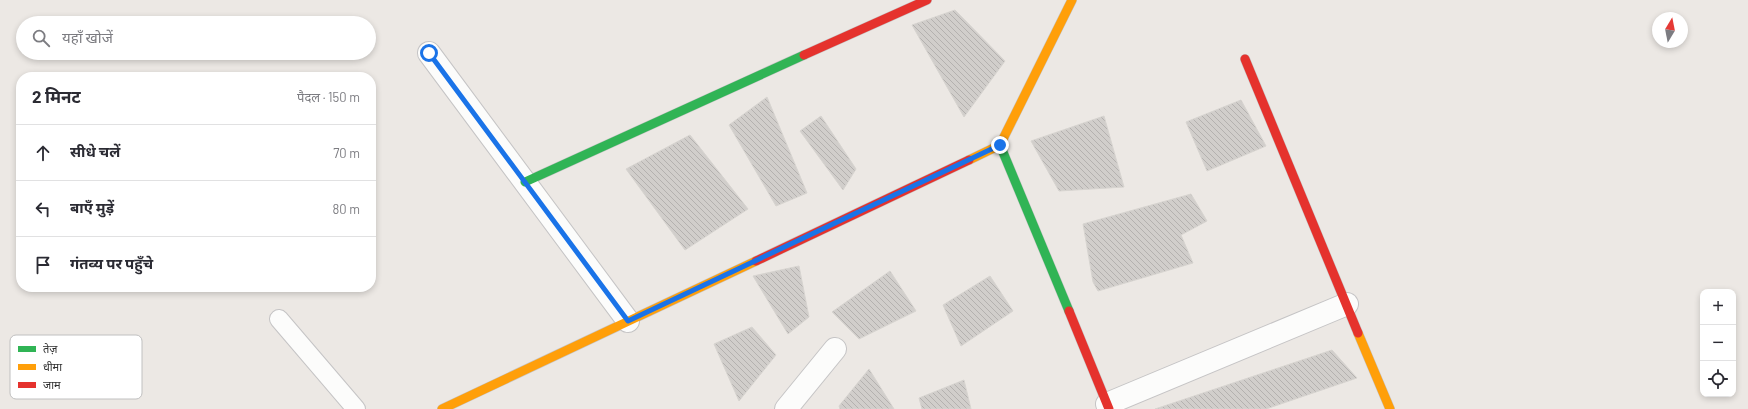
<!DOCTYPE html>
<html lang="hi">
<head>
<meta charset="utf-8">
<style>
	body { margin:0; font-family:Barlow,"Noto Sans Devanagari",sans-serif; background:#f7f7f7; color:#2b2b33 }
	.controls { position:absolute; right:12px; bottom:12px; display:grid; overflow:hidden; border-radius:8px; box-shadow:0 2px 6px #0003 }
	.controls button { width:36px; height:36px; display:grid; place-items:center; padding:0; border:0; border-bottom:1px solid #e1e1e2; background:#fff; color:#2b2b33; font:20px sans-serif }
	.compass { position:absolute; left:1652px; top:12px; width:36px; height:36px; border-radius:50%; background:#fff; box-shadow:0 2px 6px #0003; rotate:10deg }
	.stop { position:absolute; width:12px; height:12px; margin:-9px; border:3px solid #1a73e8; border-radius:50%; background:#fff }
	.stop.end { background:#1a73e8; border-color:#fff; box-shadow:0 1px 4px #0008 }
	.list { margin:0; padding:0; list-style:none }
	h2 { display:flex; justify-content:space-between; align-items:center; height:52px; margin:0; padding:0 16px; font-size:17px }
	h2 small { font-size:13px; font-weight:400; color:#7c7c81 }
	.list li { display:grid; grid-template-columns:26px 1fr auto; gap:12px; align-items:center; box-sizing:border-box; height:56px; padding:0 16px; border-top:1px solid #e1e1e2 }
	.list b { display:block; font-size:15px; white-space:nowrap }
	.list em { font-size:13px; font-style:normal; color:#7c7c81 }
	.icon { flex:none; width:22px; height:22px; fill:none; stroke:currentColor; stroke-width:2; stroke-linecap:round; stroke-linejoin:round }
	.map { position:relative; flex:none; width:1748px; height:409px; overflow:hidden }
	.search { position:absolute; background:#fff; box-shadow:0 2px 6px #0003; left:16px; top:16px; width:360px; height:44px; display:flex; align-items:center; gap:10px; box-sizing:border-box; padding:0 14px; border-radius:22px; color:#7c7c81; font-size:15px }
	.panel { position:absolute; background:#fff; box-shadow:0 2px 6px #0003; left:16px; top:72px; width:360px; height:220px; border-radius:16px }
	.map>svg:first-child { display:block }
	.building { fill:url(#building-back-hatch); stroke:#d7d4d0 }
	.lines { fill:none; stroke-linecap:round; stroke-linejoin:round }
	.lane-casing { stroke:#c5c4c5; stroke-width:20 }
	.street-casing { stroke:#c5c4c5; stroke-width:24 }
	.fast-casing { stroke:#c5c4c5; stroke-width:10 }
	.slow-casing { stroke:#c5c4c5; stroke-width:10 }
	.jam-casing { stroke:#c5c4c5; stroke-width:10 }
	.lane { stroke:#fcfcfb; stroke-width:18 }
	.street { stroke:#fcfcfb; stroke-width:22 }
	.fast { stroke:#30b455; stroke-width:9 }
	.slow { stroke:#ff9f0a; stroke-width:9 }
	.jam { stroke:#e5322d; stroke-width:9 }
	.route { stroke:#1a73e8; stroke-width:5 }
	.key { fill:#fff; stroke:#c0c0c0; stroke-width:1 }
	.key-label { font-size:11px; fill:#2e2e2e }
</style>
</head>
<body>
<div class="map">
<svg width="1748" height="409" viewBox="0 0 1748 409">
	<defs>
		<pattern id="building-back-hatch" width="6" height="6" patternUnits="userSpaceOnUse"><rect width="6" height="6" fill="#d1cecb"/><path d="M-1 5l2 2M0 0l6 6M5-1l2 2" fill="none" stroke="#b4b1af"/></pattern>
	</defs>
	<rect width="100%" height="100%" fill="#ece8e4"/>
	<!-- building -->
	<path class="building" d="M955,10L1005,61L964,117L912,25Z
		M767,97L807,193L776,206L729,125Z
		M1241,100L1266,146L1207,171L1186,122Z
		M821,116L856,169L843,190L800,131Z
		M1104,116L1124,187L1059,191L1031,141Z
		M690,135L748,209L685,250L626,169Z
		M1191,194L1207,221L1181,235L1193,263L1098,291L1093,282L1083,224Z
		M799,266L809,317L788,334L753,276Z
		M890,271L916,311L859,339L832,312Z
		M990,276L1013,311L961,346L943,305Z
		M752,327L776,355L739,401L714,344Z
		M1332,350L1357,378L1266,409H1155Z
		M869,369L894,409H840L839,406Z
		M964,380L971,409H922L919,398Z"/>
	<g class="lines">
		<defs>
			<path id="lane" d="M279,319L356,409"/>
			<path id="street" d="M429,53L628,321
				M1107,404L1347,304
				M786,409L835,349"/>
			<path id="fast" d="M1000,145L1069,311
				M525,182L804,55"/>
			<path id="slow" d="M969,160L1000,145L1072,0
				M1358,333L1390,409
				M442,409L756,261"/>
			<path id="jam" d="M804,55L927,0
				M1245,59L1358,333
				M756,261L969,160
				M1069,311L1109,409"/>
		</defs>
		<!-- lane casing -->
		<use href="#lane" class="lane-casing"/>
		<!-- street casing -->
		<use href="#street" class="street-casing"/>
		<!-- fast casing -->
		<use href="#fast" class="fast-casing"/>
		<!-- slow casing -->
		<use href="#slow" class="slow-casing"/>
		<!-- jam casing -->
		<use href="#jam" class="jam-casing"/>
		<!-- lane -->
		<use href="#lane" class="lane"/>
		<!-- street -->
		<use href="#street" class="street"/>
		<!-- fast -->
		<use href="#fast" class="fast"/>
		<!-- slow -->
		<use href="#slow" class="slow"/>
		<!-- jam -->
		<use href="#jam" class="jam"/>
	</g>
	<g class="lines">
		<!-- route -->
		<path class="route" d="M429,53L628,321L1000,145"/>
	</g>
	<!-- legend -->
	<rect x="10" y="335" width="132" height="64" rx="6" class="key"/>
	<rect x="18" y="346" width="18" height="6" fill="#30b455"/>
	<rect x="18" y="364" width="18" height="6" fill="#ff9f0a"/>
	<rect x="18" y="382" width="18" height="6" fill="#e5322d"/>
	<g class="key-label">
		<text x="43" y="353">तेज़</text>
		<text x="43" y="371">धीमा</text>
		<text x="43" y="389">जाम</text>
	</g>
</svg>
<div class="controls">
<button>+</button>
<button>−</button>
<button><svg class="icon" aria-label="locate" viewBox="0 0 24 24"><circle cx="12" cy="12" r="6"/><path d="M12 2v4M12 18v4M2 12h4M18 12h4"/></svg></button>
</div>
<svg class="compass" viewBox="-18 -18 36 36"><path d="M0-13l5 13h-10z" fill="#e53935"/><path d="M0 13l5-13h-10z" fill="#7c7c81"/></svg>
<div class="stop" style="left:429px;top:53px"></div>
<div class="stop end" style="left:1000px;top:145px"></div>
<div class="search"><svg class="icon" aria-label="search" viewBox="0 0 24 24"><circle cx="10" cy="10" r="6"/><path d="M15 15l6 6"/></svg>यहाँ खोजें</div>
<section class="panel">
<h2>2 मिनट<small>पैदल · 150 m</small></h2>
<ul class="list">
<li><svg class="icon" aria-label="ahead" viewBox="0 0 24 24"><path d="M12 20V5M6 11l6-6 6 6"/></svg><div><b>सीधे चलें</b></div><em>70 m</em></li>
<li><svg class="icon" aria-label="left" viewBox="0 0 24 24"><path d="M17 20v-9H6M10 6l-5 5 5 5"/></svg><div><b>बाएँ मुड़ें</b></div><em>80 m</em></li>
<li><svg class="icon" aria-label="arrive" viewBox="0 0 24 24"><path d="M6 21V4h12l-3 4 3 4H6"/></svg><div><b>गंतव्य पर पहुँचे</b></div></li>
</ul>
</section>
</div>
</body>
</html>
